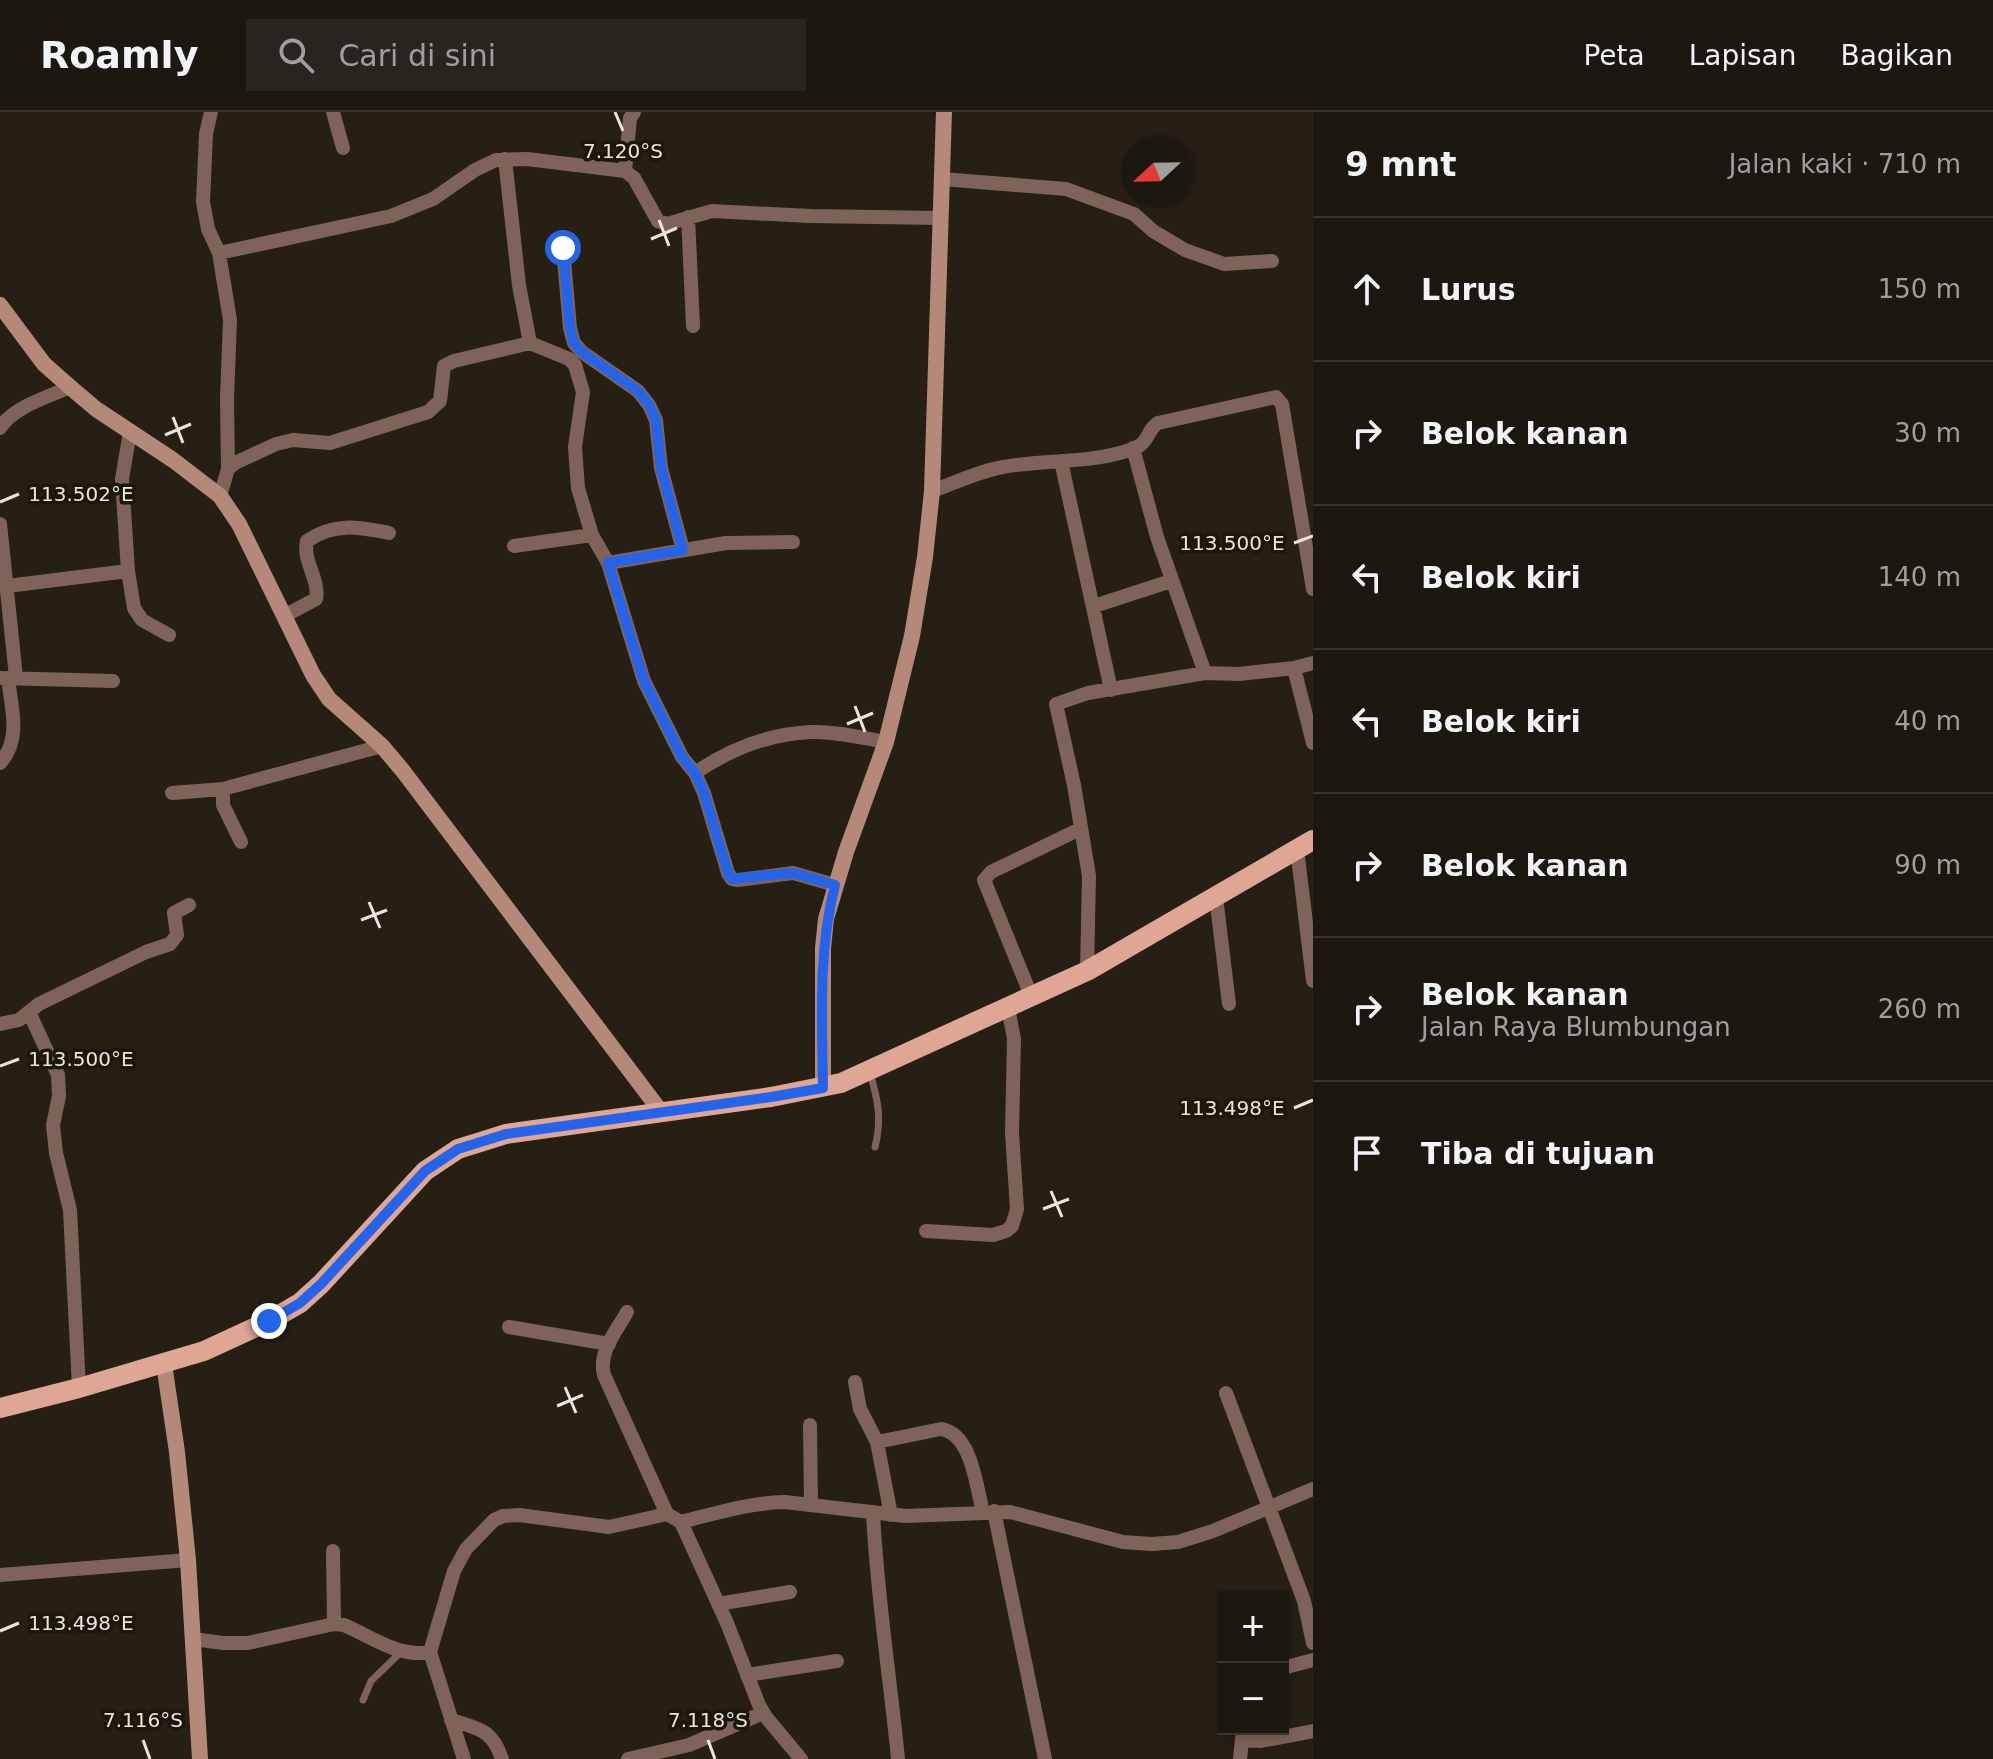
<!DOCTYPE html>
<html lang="id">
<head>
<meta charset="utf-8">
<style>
	body { margin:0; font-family:"DejaVu Sans",sans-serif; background:#29241d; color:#f1f3f6 }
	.controls { position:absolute; right:24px; bottom:24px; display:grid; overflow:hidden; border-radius:0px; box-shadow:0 4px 12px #0003 }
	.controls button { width:72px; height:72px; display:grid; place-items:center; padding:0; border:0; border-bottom:2px solid #3a362f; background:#1c170f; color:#f1f3f6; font:40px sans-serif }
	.compass { position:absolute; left:1121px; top:24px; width:72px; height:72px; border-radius:50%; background:#1c170f; box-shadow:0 4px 12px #0003; rotate:248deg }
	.stop { position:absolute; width:24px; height:24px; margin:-18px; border:6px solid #2563eb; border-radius:50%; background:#fff }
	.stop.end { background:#2563eb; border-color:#fff; box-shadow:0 2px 8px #0008 }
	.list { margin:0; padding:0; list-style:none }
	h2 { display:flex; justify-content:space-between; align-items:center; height:104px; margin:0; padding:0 32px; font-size:34px }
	h2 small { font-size:26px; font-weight:400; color:#a09f9e }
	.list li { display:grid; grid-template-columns:52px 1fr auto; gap:24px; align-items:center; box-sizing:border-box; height:144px; padding:0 32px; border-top:2px solid #3a362f }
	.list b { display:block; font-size:30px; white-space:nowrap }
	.list p { margin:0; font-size:26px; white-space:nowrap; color:#a09f9e }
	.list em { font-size:26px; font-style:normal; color:#a09f9e }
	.icon { flex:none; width:44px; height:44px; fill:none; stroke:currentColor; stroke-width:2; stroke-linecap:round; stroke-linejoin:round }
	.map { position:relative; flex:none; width:1313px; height:1647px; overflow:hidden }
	header { display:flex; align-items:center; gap:48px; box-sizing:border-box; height:112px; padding:0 40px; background:#1c170f; border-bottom:2px solid #3a362f }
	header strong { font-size:38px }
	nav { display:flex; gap:44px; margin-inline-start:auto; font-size:28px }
	.search { width:560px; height:72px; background:#29241d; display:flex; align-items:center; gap:20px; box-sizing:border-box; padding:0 28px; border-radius:0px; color:#a09f9e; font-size:30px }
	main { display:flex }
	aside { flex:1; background:#1c170f }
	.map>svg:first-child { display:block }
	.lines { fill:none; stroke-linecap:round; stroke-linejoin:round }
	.lane { stroke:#7f635a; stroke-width:7 }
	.street { stroke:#7f635a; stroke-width:14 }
	.secondary { stroke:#b5897a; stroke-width:16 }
	.primary { stroke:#dfa693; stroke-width:20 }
	.route { stroke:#2563eb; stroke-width:10 }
	.ticks { fill:none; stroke:#eae5dd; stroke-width:3 }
	.ticks-label { font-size:20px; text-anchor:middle; fill:#eae5dd; stroke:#1d160b; stroke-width:7; stroke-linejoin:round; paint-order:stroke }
</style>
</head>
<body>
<header>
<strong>Roamly</strong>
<div class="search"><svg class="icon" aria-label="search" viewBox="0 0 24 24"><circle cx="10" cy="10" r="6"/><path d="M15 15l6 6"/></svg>Cari di sini</div>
<nav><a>Peta</a><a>Lapisan</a><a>Bagikan</a></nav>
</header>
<main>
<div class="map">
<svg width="1313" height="1647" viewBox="0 0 1313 1647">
	<rect width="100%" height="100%" fill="#261f14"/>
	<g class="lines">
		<!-- lane -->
		<path class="lane" d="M870,961C878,988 882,1007 875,1035
			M363,1588L371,1569L401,1540"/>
		<!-- street -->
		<path class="street" d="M211,0L206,22L203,90L208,117L219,141L230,208L227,287L228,357L220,384
			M333,0L343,36
			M505,47L519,173L530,231
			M625,59L630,6L634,0
			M942,67L1066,77L1134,102L1153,119L1185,138L1224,152L1272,149
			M688,105L693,214
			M563,136L570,216L574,231L582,240L638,279L649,293L656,308L661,356L683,438
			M219,141L391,104L433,87L475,58L496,48L527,47L625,59L634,66L658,109L667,112L712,99L810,104L941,106
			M0,316C13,295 48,285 70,275
			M130,320L122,367L128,459L134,496L142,508L169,523
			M1133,336L1157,425L1205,561
			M1061,349L1111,578
			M228,357L235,351L276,332L293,328L330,331L428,300L440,289L444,254L454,249L530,231L569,247L575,253L583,280L575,335L578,376L592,423L608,451L644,569L682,645L695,661L704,681L728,761L732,767L738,768L793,761L835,773
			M932,379C955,371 979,359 1003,355C1043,347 1103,352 1139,334C1149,328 1148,317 1158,311L1276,285L1282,292L1313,477
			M0,412L16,565
			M514,434L592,423
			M608,451L726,431L793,430
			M7,474L128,459
			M1094,494L1171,469
			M284,504L316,487C320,467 302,449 307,429C334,410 358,415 389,421
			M1294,556L1313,631
			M0,566L113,569
			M0,651C22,627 11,595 8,566
			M695,661C730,637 769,622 811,620C836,619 862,626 886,630
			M223,677V693L241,730
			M172,681L223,677L382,634
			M1297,737L1313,869
			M1216,785L1229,892
			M1087,859L1089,764L1074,673L1056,592L1088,581L1205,561L1239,562L1294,556L1313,551
			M1032,886L984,768L991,760L1080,717
			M0,912L19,908L29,900
			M926,1119L993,1123L1006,1119L1012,1114L1017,1097L1012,1021L1014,927L1008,896
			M627,1200C616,1220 598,1240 604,1263L667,1402L681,1410L727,1511L759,1593L766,1605L801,1647
			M509,1215L609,1232
			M855,1270L860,1297L877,1330L891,1403
			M79,1276L70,1098L56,1041L53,1013L59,984L58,963L29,900L39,892L146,840L170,832L177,823L174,801L189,793
			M1226,1281L1304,1489L1313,1531
			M810,1313L811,1393
			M877,1330L941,1317C972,1322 976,1374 983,1400
			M994,1399L1045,1647
			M873,1401C877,1484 890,1565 898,1647
			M681,1410C716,1401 749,1391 785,1390L905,1404L1010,1400L1123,1430L1152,1432L1178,1430L1213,1419L1313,1377
			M333,1439L334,1512
			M0,1463L188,1448
			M718,1492L790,1480
			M193,1527L223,1531H248L334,1512L344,1513C372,1525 399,1546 430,1540L454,1459L466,1437L494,1408L503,1404L519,1403L609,1415L667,1402
			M430,1540L464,1647
			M1283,1556L1313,1548
			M747,1563L837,1549
			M451,1608C479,1617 492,1617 502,1647
			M1242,1628L1261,1629L1313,1619
			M628,1647L689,1633L763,1601
			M1240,1647L1243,1617"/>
		<!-- secondary -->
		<path class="secondary" d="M0,193L44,252L70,275L96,297L173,348L220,384L239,412L313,563L329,587L382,634L403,659L662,1001
			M823,976V836L826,807L846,740L886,630L912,524L925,445L932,379L944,0
			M164,1252L177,1340L188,1448L200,1647"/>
		<!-- primary -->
		<path class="primary" d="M0,1296L79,1276L204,1239L269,1209L300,1191L321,1172L425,1059L458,1037L506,1022L771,985L841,971L1087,859L1313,728"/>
	</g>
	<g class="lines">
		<!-- route -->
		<path class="route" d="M269,1209L300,1191L321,1172L425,1059L458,1037L506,1022L771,985L823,976C822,908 818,839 835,773L793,761L732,767L728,761L704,681L695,661L682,645L644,569L608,451L683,438L661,356L656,308L649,293L638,279L582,240L574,231L570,216L563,136"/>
	</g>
	<!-- ticks -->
	<path class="ticks" d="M615,0L623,19M659,108L669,134M651,127L677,116M173,305L183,331M165,323L191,312M0,390L19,382M1294,431L1313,424M855,594L865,620M847,612L873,601M369,790L380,816M361,808L387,798M0,954L19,947M1294,996L1313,988M1051,1079L1062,1105M1043,1097L1069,1087M565,1275L576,1301M557,1294L583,1283M0,1519L19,1511M143,1628L150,1647M708,1628L715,1647"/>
	<g class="ticks-label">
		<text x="623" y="46">7.120°S</text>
		<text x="81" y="389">113.502°E</text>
		<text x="1232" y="438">113.500°E</text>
		<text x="81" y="954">113.500°E</text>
		<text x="1232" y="1003">113.498°E</text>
		<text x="81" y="1518">113.498°E</text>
		<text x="143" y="1615">7.116°S</text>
		<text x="708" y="1615">7.118°S</text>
	</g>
</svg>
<div class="controls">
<button>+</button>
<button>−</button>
</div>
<svg class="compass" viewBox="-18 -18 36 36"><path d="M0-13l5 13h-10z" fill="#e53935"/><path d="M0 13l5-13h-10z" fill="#a09f9e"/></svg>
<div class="stop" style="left:563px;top:136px"></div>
<div class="stop end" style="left:269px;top:1209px"></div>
</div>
<aside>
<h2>9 mnt<small>Jalan kaki · 710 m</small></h2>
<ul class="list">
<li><svg class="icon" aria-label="ahead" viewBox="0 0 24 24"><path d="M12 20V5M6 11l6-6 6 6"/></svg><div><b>Lurus</b></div><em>150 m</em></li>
<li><svg class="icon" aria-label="right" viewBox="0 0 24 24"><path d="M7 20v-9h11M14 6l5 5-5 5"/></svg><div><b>Belok kanan</b></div><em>30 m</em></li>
<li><svg class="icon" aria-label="left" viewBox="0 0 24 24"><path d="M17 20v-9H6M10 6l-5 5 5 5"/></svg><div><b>Belok kiri</b></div><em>140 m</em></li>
<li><svg class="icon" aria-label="left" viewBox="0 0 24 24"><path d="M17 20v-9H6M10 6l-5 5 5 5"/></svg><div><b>Belok kiri</b></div><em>40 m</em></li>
<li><svg class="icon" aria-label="right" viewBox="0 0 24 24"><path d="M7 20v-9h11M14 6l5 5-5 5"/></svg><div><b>Belok kanan</b></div><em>90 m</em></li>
<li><svg class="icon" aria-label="right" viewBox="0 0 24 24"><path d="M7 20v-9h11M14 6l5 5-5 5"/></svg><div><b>Belok kanan</b><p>Jalan Raya Blumbungan</p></div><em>260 m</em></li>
<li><svg class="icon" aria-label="arrive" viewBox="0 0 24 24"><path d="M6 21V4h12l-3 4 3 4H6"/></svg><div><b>Tiba di tujuan</b></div></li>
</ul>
</aside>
</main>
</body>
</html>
